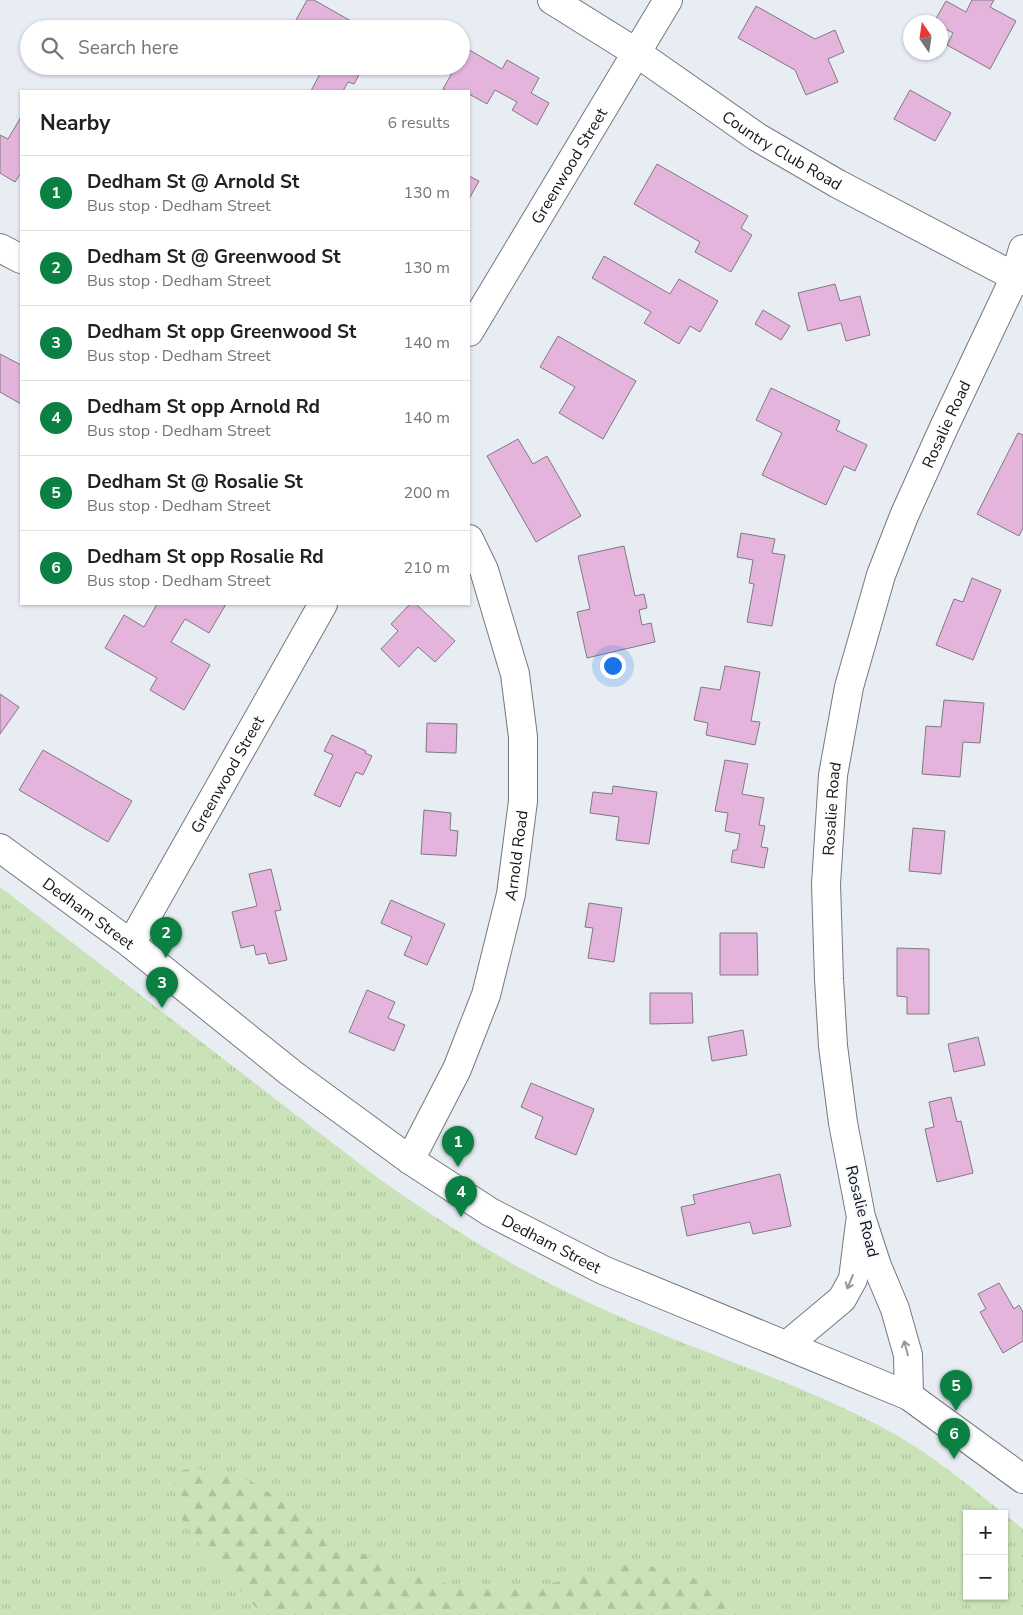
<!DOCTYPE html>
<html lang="en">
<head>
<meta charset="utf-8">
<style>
	body { margin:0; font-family:"Nunito Sans",sans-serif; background:#f2f2f2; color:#202124 }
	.controls { position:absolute; right:15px; bottom:15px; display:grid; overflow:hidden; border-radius:0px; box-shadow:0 1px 4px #0004 }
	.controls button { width:45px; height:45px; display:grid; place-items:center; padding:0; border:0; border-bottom:1px solid #e0e0e0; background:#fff; color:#202124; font:25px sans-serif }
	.compass { position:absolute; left:903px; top:15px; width:45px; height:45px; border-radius:50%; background:#fff; box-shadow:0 1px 4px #0004; rotate:347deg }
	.you { position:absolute; left:612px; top:665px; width:18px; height:18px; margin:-12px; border:4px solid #fff; border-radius:50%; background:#1a73e8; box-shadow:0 0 0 8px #1a73e833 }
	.badge { display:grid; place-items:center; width:32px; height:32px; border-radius:50%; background:#0b8043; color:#fff; font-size:16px; font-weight:700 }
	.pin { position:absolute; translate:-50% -41px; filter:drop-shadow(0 1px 2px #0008) }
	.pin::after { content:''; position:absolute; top:26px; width:18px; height:15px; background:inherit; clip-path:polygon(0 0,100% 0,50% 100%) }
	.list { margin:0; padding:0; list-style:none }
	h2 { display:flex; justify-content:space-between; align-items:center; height:65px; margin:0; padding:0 20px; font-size:21px }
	h2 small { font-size:16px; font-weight:400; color:#757577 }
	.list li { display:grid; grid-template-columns:32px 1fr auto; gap:15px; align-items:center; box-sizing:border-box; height:75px; padding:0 20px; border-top:1px solid #e0e0e0 }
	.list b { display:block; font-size:19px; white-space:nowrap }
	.list p { margin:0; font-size:16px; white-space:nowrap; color:#757577 }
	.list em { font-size:16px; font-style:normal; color:#757577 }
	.icon { flex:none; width:28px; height:28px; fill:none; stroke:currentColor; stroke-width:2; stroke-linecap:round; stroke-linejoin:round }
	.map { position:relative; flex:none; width:1023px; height:1615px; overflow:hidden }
	.search { position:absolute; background:#fff; box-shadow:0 1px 4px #0004; left:20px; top:20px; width:450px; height:55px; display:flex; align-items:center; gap:12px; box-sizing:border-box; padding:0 18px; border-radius:28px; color:#757577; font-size:19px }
	.panel { position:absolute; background:#fff; box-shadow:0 1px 4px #0004; left:20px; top:90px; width:450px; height:515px; border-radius:0px }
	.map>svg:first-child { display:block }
	.grass { fill:url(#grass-tufts) }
	.forest { fill:url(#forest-firs) }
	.building { fill:#e4b4dd; stroke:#807a7f }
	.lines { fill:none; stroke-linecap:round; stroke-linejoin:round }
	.street-casing { stroke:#75787e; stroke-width:30 }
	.secondary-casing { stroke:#75787e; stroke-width:30 }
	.street { stroke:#fff; stroke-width:28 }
	.secondary { stroke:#fff; stroke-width:28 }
	.oneway { stroke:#969798 }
	.labels { text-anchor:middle; stroke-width:4; stroke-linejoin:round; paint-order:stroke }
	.street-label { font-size:16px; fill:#161719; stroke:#f6f9ff }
</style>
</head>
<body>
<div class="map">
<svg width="1023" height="1615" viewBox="0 0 1023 1615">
	<defs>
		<pattern id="grass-tufts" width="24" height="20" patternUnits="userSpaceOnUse" patternTransform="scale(1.25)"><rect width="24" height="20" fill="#cae2b7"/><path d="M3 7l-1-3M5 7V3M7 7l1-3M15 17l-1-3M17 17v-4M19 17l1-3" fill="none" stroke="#adc19d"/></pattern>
		<pattern id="forest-firs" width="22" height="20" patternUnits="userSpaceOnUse" patternTransform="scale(1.25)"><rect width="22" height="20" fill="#cae2b7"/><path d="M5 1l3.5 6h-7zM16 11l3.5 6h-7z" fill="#adc19d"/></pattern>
	</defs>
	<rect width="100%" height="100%" fill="#e8ecf3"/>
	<!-- grass -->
	<path class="grass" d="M0,887L378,1178C453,1231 532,1279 616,1315C706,1355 801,1383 887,1430C930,1453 967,1484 1004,1514H967V1596H1004V1514L1023,1529V1615H0Z"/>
	<!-- forest -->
	<path class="forest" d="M195,1468L251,1481L298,1512L335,1540L402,1572L469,1590L526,1589L566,1580L611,1568L639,1563L710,1583L740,1607L747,1615H263L211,1560L179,1515L174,1484L178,1471Z"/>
	<!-- building -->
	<path class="building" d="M307,0H314L351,21L347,29H291Z
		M972,0H994L990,7L1016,21L990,69L947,45L953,33L940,26V22H934L946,1L966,12Z
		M756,6L815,39L835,30L844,52L828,59L838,82L806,95L795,70L738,38Z
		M466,48L502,69L507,60L539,78L531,93L549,103L537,125L512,110L517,102L495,90L487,104L469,94V91H447L443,89L456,66H461V56Z
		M324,66H364L354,84L348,82L343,91H311Z
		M910,90L951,113L935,141L894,119Z
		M21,117V173L15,182L0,173V135L8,139Z
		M657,164L748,216L741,228L752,235L731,272L695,252L700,242L634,204Z
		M469,176L479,181L469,199Z
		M604,256L670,294L679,279L718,301L700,332L690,326L679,344L644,323L651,312L592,278Z
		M835,284L840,301L860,296L870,335L846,341L841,323L808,331L798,293Z
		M763,310L790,326L781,340L755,324Z
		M558,336L636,381L603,439L559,413L575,387L540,367Z
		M0,354L21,365V404L0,392Z
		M771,388L840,421L836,430L867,445L855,471L844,466L826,505L762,475L782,433L756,420Z
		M1018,433L1023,435V528L1019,536L977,514Z
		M518,439L533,464L547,456L581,516L536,542L487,456Z
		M741,533L775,539L772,553L785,555L772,626L747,622L754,584L749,583L753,560L737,557Z
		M624,546L635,596L644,594L647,608L639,610L642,625L651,623L655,642L587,658L577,612L590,609L578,556Z
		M972,578L1001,590L973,660L936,645L954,599L963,602Z
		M157,604H226L209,633L185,619L171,642L210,665L184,710L150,690L157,678L105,648L124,615L144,627Z
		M410,604H416L455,641L435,662L418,647L399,667L381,649L398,631L391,624Z
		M725,666L760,672L751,721L760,722L755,745L706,735L708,723L694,720L701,687L720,690Z
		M0,694L19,707L0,734Z
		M944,700L984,703L980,743L963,742L960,777L922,774L926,726L941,727Z
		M427,723L457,724L456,753L426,752Z
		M332,735L366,751L365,753L372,756L363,775L356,772L340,807L314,795L333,755L324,751Z
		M43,750L132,801L108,842L19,790Z
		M725,760L748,764L742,794L764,798L759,825L765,826L761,847L768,848L764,868L731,862L733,850H737L740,834L725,831L728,813L715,811Z
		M613,786L657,792L649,844L616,840L619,817L590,813L593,792L612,794Z
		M424,810L451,813L450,830L458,831L456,856L421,854Z
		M913,828L945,831L941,874L909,871Z
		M271,869L281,910L275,911L287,960L269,964L266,953L256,955L254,945L241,948L232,912L257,906L249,874Z
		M391,900L445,924L427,965L404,955L412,937L381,923Z
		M589,903L622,908L614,962L588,958L593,928L585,927Z
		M720,933H757L758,975H720Z
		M897,948L929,949V1014H907V997L897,996Z
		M367,990L395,1002L388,1018L405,1025L394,1051L349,1032Z
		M650,993H692L693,1023L650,1024Z
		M743,1030L747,1055L712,1061L708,1037Z
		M978,1037L985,1065L954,1072L948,1044Z
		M531,1083L594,1109L576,1155L535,1138L543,1117L521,1107Z
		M951,1097L957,1122L961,1121L973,1173L937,1182L925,1129L934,1127L929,1102Z
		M780,1174L791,1226L753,1234L750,1222L687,1236L681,1207L695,1204L693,1195Z
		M999,1283L1014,1309L1019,1305L1023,1312V1341L1003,1353L980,1312L986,1309L978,1294Z"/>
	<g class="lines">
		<defs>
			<g id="street">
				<path id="s1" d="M552,0L637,53L757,137L838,184L1023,281"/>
				<path d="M0,248L21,259"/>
				<path id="s2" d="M410,1160L457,1069L486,995L511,894L523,801V737L515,674L484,570L469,539"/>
				<path d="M787,1345L842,1299L853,1279L860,1223"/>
				<path id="s3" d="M909,1396L908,1355L895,1309L877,1266L861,1217L843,1123L833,1046L829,979L826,884L833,775L849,687L881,575L904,516L945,425L1015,277L1023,249"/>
			</g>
			<g id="secondary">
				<path id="s4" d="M469,332L668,0"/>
				<path id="s5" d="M0,848L131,944L291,1073L410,1160L490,1212L603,1270L909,1396L1023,1479"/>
				<path id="s6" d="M131,944L323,604"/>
			</g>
		</defs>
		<!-- street casing -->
		<use href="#street" class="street-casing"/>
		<!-- secondary casing -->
		<use href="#secondary" class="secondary-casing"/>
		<!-- street -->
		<use href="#street" class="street"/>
		<!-- secondary -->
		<use href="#secondary" class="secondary"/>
	</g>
	<!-- one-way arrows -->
	<defs><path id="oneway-shaft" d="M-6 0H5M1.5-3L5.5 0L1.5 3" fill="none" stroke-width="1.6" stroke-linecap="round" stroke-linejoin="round" transform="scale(1.25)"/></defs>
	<g class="oneway">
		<use href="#oneway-shaft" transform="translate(850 1282) rotate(112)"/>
		<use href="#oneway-shaft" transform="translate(906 1348) rotate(-105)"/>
	</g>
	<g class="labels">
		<!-- street labels -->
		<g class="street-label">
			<text dy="6" stroke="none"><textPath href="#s1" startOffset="275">Country Club Road</textPath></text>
			<text dy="6" stroke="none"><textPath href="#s4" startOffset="194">Greenwood Street</textPath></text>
			<text dy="6" stroke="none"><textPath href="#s3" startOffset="1002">Rosalie Road</textPath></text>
			<text dy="6" stroke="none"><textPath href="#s6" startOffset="195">Greenwood Street</textPath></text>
			<text dy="6" stroke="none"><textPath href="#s3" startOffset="598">Rosalie Road</textPath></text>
			<text dy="6" stroke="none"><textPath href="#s2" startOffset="325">Arnold Road</textPath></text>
			<text dy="6" stroke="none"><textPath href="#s5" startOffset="110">Dedham Street</textPath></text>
			<text transform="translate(863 1211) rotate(76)" y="6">Rosalie Road</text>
			<text dy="6" stroke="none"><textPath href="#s5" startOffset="680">Dedham Street</textPath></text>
		</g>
	</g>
</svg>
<div class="controls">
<button>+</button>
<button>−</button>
</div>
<svg class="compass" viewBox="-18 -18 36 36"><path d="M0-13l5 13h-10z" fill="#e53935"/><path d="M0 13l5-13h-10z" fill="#757577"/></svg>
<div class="you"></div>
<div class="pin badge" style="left:458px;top:1167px">1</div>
<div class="pin badge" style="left:166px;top:958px">2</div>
<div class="pin badge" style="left:162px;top:1008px">3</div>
<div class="pin badge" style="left:461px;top:1217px">4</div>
<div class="pin badge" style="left:956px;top:1411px">5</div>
<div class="pin badge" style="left:954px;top:1459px">6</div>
<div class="search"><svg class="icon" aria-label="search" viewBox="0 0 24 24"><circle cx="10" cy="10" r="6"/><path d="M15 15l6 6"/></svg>Search here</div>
<section class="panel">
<h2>Nearby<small>6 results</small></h2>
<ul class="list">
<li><span class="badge">1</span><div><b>Dedham St @ Arnold St</b><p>Bus stop · Dedham Street</p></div><em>130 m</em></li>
<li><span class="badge">2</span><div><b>Dedham St @ Greenwood St</b><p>Bus stop · Dedham Street</p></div><em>130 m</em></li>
<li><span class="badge">3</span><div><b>Dedham St opp Greenwood St</b><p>Bus stop · Dedham Street</p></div><em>140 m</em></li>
<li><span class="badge">4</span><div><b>Dedham St opp Arnold Rd</b><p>Bus stop · Dedham Street</p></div><em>140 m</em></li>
<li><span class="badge">5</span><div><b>Dedham St @ Rosalie St</b><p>Bus stop · Dedham Street</p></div><em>200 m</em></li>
<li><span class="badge">6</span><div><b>Dedham St opp Rosalie Rd</b><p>Bus stop · Dedham Street</p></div><em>210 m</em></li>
</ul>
</section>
</div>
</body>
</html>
